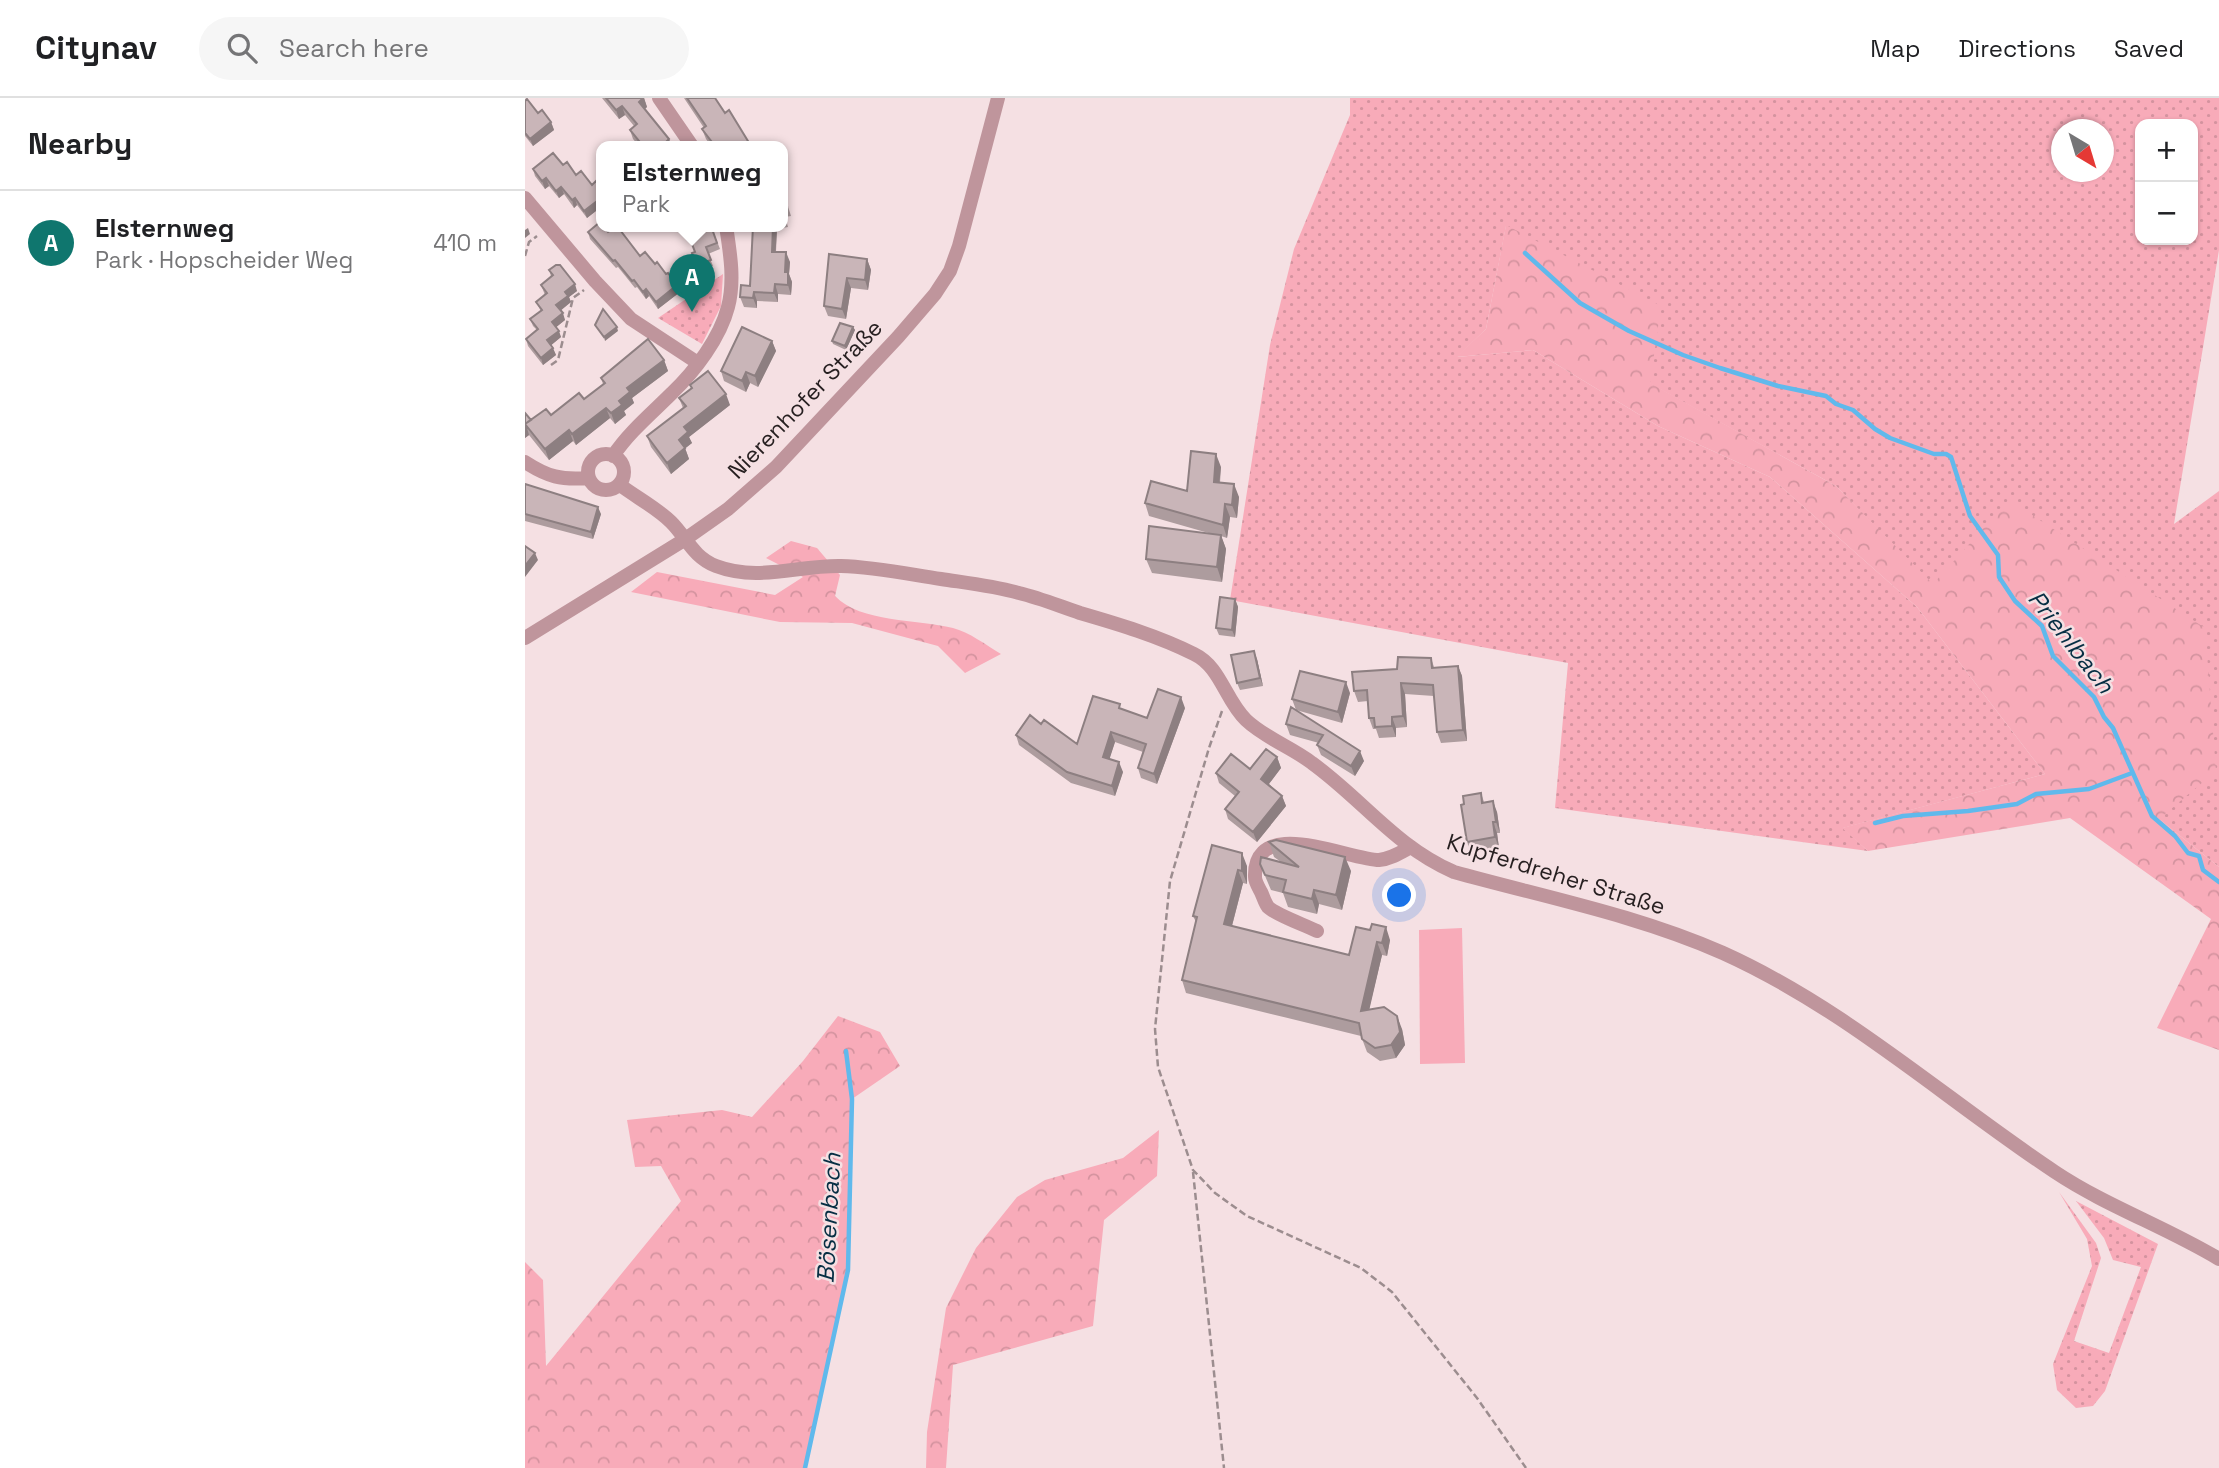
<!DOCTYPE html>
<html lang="en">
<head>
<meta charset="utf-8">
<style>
	body { margin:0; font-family:"Space Grotesk",sans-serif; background:#f6f6f6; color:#202124 }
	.controls { position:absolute; right:21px; top:21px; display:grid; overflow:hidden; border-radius:14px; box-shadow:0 2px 5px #0004 }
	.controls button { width:63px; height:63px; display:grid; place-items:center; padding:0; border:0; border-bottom:2px solid #e0e0e0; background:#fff; color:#202124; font:35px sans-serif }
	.compass { position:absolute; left:1526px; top:21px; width:63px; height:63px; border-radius:50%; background:#fff; box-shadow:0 2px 5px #0004; rotate:142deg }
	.you { position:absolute; left:875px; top:798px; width:24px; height:24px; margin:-18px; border:5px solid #fff; border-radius:50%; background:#1a73e8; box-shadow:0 0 0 10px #1a73e833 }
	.badge { display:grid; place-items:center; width:46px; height:46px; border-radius:50%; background:#0f766e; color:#fff; font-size:23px; font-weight:700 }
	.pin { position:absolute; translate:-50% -58px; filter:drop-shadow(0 2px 4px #0008) }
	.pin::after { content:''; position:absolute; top:37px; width:24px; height:21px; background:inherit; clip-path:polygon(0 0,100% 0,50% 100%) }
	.popup { position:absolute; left:71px; top:43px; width:192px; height:91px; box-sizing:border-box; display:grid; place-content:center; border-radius:14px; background:#fff; filter:drop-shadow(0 2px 5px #0005); font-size:23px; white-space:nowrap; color:#757577 }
	.popup b { font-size:26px; color:#202124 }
	.popup::after { content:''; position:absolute; left:50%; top:100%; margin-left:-14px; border:14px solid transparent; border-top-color:#fff }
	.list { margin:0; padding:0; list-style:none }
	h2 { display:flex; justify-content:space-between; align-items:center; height:91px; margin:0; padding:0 28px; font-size:30px }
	h2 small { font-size:23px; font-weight:400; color:#757577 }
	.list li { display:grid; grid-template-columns:46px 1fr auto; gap:21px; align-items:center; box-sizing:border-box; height:105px; padding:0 28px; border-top:2px solid #e0e0e0 }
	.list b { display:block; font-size:26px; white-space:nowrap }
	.list p { margin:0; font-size:23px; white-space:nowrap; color:#757577 }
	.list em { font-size:23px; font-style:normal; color:#757577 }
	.icon { flex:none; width:38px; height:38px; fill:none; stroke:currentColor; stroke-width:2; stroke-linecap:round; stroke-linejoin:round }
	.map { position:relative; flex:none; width:1694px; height:1370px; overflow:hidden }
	header { display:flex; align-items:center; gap:42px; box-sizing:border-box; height:98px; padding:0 35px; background:#fff; border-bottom:2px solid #e0e0e0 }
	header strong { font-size:33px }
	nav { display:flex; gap:38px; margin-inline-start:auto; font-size:24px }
	.search { width:490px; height:63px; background:#f6f6f6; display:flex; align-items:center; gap:18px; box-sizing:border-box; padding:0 24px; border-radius:38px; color:#757577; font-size:26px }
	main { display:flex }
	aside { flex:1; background:#fff }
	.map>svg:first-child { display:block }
	.grass { fill:url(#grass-dots); fill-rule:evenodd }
	.forest { fill:url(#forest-crowns) }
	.pitch { fill:#f8abb9 }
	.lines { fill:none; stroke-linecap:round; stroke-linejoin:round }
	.stream { stroke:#60b9ec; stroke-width:4.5 }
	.path { stroke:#9c8d8f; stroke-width:2.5; stroke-dasharray:7 3.5; stroke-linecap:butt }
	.minor { stroke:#bf959c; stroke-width:14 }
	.wall { fill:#ad9c9e }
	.shaded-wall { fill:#8d7f81 }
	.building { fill:#c9b5b8; stroke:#8d7f81; stroke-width:2 }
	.labels { text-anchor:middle; stroke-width:5; stroke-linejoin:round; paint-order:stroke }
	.street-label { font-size:23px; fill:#261f20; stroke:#f5e0e3 }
	.water-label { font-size:24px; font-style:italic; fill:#062e43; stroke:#f5e0e3 }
</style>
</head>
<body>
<header>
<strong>Citynav</strong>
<div class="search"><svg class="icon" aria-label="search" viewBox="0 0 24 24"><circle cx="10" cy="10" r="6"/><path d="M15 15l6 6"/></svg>Search here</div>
<nav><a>Map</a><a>Directions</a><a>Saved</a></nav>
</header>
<main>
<aside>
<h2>Nearby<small></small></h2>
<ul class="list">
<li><span class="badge">A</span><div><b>Elsternweg</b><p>Park · Hopscheider Weg</p></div><em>410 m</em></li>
</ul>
</aside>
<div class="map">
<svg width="1694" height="1370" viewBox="0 0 1694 1370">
	<defs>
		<pattern id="grass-dots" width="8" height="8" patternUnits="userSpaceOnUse" patternTransform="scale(1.75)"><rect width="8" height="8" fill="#f8abb9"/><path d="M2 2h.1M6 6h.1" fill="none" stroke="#d4939f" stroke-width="1.8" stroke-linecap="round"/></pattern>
		<pattern id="forest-crowns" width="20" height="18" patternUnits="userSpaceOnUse" patternTransform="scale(1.75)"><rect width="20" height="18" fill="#f8abb9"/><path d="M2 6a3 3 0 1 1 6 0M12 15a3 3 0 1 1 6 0" fill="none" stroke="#d4939f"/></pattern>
	</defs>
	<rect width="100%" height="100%" fill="#f5e0e3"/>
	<!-- grass -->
	<path class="grass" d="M825,0H1694V152L1649,426L1694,393V769L1634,721L1311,388L1124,285L981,128L961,231L932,259L1008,252L1133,328L1245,379L1392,509L1520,676L1318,730L1343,753L1030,710L1043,565L705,502L745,247L769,151L825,17ZM1615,26H1668V142H1615ZM1536,32H1578V74H1536Z
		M198,176L196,208L177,246L133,220Z
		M1534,1094L1571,1145L1576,1160L1549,1243L1584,1255L1616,1169L1588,1162L1579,1140L1551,1103L1633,1146L1580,1293L1568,1308L1551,1310L1532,1292L1528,1266L1567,1168L1562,1141Z"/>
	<!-- forest -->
	<path class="forest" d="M981,127L1136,208L1125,285L1311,388L1408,486L1484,402L1680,530L1691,673L1634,721L1694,769V952L1632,930L1686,821L1545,720L1343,753L1317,730L1520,676L1392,509L1245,379L1133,328L1008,252L931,259L961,231Z
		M266,443L292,450L315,477L310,498C336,525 392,521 428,530C444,534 461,547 476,556L440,575L413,548L327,525L255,524L106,494L132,474L250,497L278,479L241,460Z
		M313,918L355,934L375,968L327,1001L323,1172L280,1370H0V1164L18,1182L21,1268L156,1103L136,1068L110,1069L102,1022L197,1012L227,1019L278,963Z
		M634,1032L632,1078L579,1122L568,1228L428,1267L421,1370H401L402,1334L421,1210L451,1150L492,1099L520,1082L598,1060Z"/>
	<!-- pitch -->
	<path class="pitch" d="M937,830L940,965L895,966L894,832Z"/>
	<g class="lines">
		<!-- stream -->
		<path class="stream" d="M1000,155L1055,205L1104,233L1158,257L1195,270L1253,288L1301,298L1311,306L1328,312L1350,331L1365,340L1409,356H1421L1426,359L1445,418L1473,457L1474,479L1490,503L1517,528L1528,558L1569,599L1579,619L1588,630L1627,718L1650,738L1663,755L1674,758L1678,772L1694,784
			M1350,725L1378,718L1443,713L1492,706L1511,696L1564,691L1607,675
			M280,1370L323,1172L327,1001L321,953"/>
		<!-- path -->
		<path class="path" d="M0,158L4,144L12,138
			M26,267L33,262L48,200L59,192
			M697,613L684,650L645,783L630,931L633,969L668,1072L690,1095L722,1118L836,1170L867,1194L952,1300L1001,1370
			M668,1074L699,1370"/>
		<!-- minor -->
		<path class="minor" d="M134,0L167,48
			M0,100L70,183L106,221L173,265
			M63 374a18 18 0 1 1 36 0a18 18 0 1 1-36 0Z
			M88,358C104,334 127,315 147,295C170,273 195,240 203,209C210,183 205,154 201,128
			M0,364C23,379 36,382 63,380
			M95,387C111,399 132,410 146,424C162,440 168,459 191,468C233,484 273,467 316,468C350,469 383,476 416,481C442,485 469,488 494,495C515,500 534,508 555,515C593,526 633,538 669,556C696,569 700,602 721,622C740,640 766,649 787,665C837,701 871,749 929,774C1019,799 1112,817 1198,855C1320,910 1420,1001 1530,1074C1581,1108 1641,1129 1694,1161
			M0,540L159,442L203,411L251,369L373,239L410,196L425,173L434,148L473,0
			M792,833C780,827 751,817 743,809C740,805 738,798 736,794C734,790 730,784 730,779C728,716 824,762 854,762C865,761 875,755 884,750"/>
	</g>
	<!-- wall -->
	<path class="wall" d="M77,0H119L122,9L120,11L147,48H114L108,41L105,32L109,28L100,17L94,21Z
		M159,0H190L200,15L226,48H186L181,41L177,31L179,30Z
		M0,3L13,15L26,24L29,32L8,48L0,38Z
		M38,67L67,87L76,90V109L62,120L52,107L49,110L39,96L34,100L24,88L20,91L10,78L8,71Z
		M259,96L266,118L260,119L263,129L252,131L251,154L265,164L264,176L267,184L266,197L253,196V204L232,203V210L219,209L215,199L225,188L228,128H258V97Z
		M186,128L195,151L183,156L188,168L174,174L167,155L170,154Z
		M63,134H83L115,158L130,166L152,187L155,194L133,211L124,198L121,201L112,189L110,190L93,169L91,170L65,141Z
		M304,156L342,161L346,172L343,192L326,190L321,221L303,218L299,208Z
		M24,172L52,193L44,199L46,204L35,212L40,222L31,229L36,239L26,247L31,257L18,267L3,248L1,241L12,232L8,228L5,221L16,213L11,204L20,197L16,187L26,178Z
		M328,229L330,232L321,252L308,246L307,243Z
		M247,243L251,253L233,289L225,285L221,294L199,283L196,273Z
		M139,262L143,273L107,300L109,305L99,313L101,317L90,326L85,320L51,347L48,343L24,362L4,337L0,340V315L6,322L26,317L59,301L78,286L76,280Z
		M165,287L205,307L164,339L167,345L160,350L164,361L146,376L126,349L122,338L158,310L154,300L166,290Z
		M696,369L695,385L714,399L712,420L705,419L702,440L696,438L701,451L697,484L627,475L621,461L687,436L624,418L620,405L662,393Z
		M0,386L76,416L68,441L0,423Z
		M710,501L713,509L710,539L694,537L691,530Z
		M906,560L909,569L933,568L937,578L942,643L916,645L912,634L909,598L880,596L882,629L871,630V639L854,640L851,631H848L844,620L843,603L833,604L829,593L872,571Z
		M732,561L738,588L715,592L712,585Z
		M825,595L817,625L771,612L767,601Z
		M766,609L839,663L830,678L796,657L792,647L794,645L765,637L761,626Z
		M660,610L632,686L616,680L613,670L618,654L590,644L584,661L598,674L590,698L546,685L494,647L491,637L552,646L597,611L622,620Z
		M752,659L756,670L744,686L757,698L761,708L732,744L703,721L700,711L710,698L694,685L691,675L725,671Z
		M956,695L959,704L972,714L975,735H972L974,750L946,755L942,744L939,706Z
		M744,744L826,773L817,812L794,806L792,816L763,809L758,795L746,792L735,766L756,764L749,759Z
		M687,747L722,768V786L718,785L707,828L824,857L831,829L865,842L862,858L857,857L844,911L877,931L880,947L871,960L855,963L842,954L836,938L661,895L657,882L671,824L668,818Z"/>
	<!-- shaded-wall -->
	<path class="shaded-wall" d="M119,0L122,9L117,13L114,4Z
		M97,8L100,17L94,21L91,12Z
		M26,24L29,32L8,48L5,41Z
		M144,41L147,48H139V46Z
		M21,80L24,88L20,91L17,83Z
		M36,89L39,96L34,100L31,93Z
		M50,100L52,107L49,110L47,102Z
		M76,100V109L62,120L59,113Z
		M248,128H251L252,131L250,163L247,154Z
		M3,130L5,136L0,140V132Z
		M261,154L265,164L264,176L267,184L266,197L263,187L260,174Z
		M342,161L346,172L343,192L340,182Z
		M322,180L326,190L321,221L317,211Z
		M50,186L52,193L44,199L46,204L34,214L31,207L40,194Z
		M250,186L253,196V204L249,195Z
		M152,187L155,194L133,211L131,204Z
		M121,191L124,198L121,201L118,194Z
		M229,194L232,203V210L228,200Z
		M38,215L40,222L29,231L27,224Z
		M92,229L93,233L80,243L79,239Z
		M328,229L330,232L321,252L320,248Z
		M34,233L36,239L24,249L22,242Z
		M247,243L251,253L233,289L230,278Z
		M28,250L31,257L18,267L16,260Z
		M139,262L143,273L107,300L109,305L99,313L101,317L90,326L86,315L102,290Z
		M221,274L225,285L221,294L217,283Z
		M201,296L205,307L164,339L167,345L157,353L154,342L159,329Z
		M81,310L85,320L51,347L47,336Z
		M2,330L4,337L0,340V331Z
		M44,332L48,343L24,362L20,351Z
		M160,350L164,361L146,376L142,365Z
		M691,356L696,369L693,397L689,384Z
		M709,386L714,399L712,420L707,407Z
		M700,406L705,419L702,440L698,427Z
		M73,409L76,416L68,441L66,434Z
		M696,437L701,451L697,484L692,469Z
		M10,455L13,462L0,479V468Z
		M710,501L713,509L710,539L707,532Z
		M729,553L732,561L738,588L735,580Z
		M933,568L937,578L942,643L938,632Z
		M821,584L825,595L817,625L813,614Z
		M876,585L880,596L882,629L878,618Z
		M656,599L660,610L632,686L629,676Z
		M867,619L871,630V639L867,628Z
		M586,634L590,644L582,669L578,659Z
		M835,653L839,663L830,678L826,668Z
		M752,659L756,670L740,691L736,681Z
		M594,664L598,674L590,698L587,688Z
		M757,698L761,708L732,744L728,734Z
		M968,703L972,714L975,735L971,724Z
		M968,724L972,735L974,750L970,739Z
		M717,755L722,768V786L717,773Z
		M820,759L826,773L817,812L811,797Z
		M713,772L718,785L704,839L699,826Z
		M789,792L794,806L792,816L787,801Z
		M861,829L865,842L862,858L857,845Z
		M852,844L857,857L841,926L836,913Z
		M872,918L877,931L880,947L871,960L866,947Z"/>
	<!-- building -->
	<path class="building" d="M81,0H118L114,4L144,41L139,46L140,48H118L105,32L112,26L97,8L91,12Z
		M162,0H190L200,15L204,12L226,48H190L177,31L181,28Z
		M2,1L13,15L17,12L26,24L5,41L0,35V3Z
		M28,55L38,67L42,64L51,77L56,73L67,87L71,83L76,90V100L59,113L50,100L47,102L36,89L31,93L21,80L17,83L8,71Z
		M259,96L262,108L258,109V97Z
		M75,124L76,128H78L83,134L92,128L115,158L120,154L130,166L132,164L141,176L143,175L152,187L131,204L121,191L118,194L109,182L107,183L90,162L88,163L63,134Z
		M160,128H186L192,145L181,149L186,162L172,167L167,155L170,154Z
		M228,128H248L247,154H261L260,174H263V187L250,186L249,195L229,194L228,200L215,199L216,187L225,188Z
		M304,156L342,161L340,182L322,180L317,211L299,208Z
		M31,167H35L50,186L40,194L43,198L31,207L38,215L27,224L34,233L22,242L28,250L16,260L1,241L13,231L5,221L17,212L11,204L22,195L16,187L28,177L24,172Z
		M78,211L92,229L79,239L70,227Z
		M315,225L328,229L320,248L307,243Z
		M217,229L247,243L230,278L221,274L217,283L196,273Z
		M123,241L139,262L102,290L105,294L94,303L97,307L86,315L81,310L47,336L44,332L20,351L0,326L21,311L26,317L54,295L59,301L80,285L76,280Z
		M183,273L201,296L159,329L163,334L154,342L160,350L142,365L122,338L161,308L154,300L167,290L165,287Z
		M0,315L6,322L0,326L2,330L0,331Z
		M666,353L691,356L689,384L709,386L707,407L700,406L698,427L620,405L626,383L662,393Z
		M0,386L73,409L66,434L0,416Z
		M624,428L696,437L692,469L621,461Z
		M0,448L10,455L0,468Z
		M695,499L710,501L707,532L691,530Z
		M729,553L735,580L712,585L706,557Z
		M873,559L906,560L907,570L933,568L938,632L912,634L908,587L876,585L878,618L867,619V628L850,629L849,620H844L842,592L829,593L827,574L872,571Z
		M775,573L821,584L813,614L767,601Z
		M633,591L656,599L629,676L613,670L621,646L586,634L578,659L594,664L587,688L542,674L491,637L505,617L516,626L519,622L552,646L568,598L595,606L594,610L622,620Z
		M766,609L835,653L826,668L792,647L798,637L761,626Z
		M741,651L752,659L736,681L757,698L728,734L700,711L714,694L691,675L706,656L725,671Z
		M956,695L957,705L968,703L971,724H968L970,739L942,744L936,707L939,706L938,698Z
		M751,742L820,759L811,797L789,792L787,801L758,794L761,782L740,777L735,766L736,759L774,769L744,744Z
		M687,747L717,755V773L713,772L699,826L824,857L831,829L845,832L847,826L861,829L857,845L852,844L836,913L859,909L872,918L875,934L866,947L850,950L837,941L834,925L657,882L672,819L668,818Z"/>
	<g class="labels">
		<!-- street labels -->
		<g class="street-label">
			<text transform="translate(280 301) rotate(-46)" y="8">Nierenhofer Straße</text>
			<text transform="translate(1031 776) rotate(17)" y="8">Kupferdreher Straße</text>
		</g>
		<!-- water labels -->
		<g class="water-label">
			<text transform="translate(1546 544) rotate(52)" y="8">Priehlbach</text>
			<text transform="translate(304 1120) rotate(-87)" y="8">Bösenbach</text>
		</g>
	</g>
</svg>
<div class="controls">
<button>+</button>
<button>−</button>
</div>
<svg class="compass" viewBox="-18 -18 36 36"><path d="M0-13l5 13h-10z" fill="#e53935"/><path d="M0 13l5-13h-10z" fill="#757577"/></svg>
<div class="you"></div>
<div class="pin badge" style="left:167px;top:214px">A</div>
<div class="popup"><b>Elsternweg</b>Park</div>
</div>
</main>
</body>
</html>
